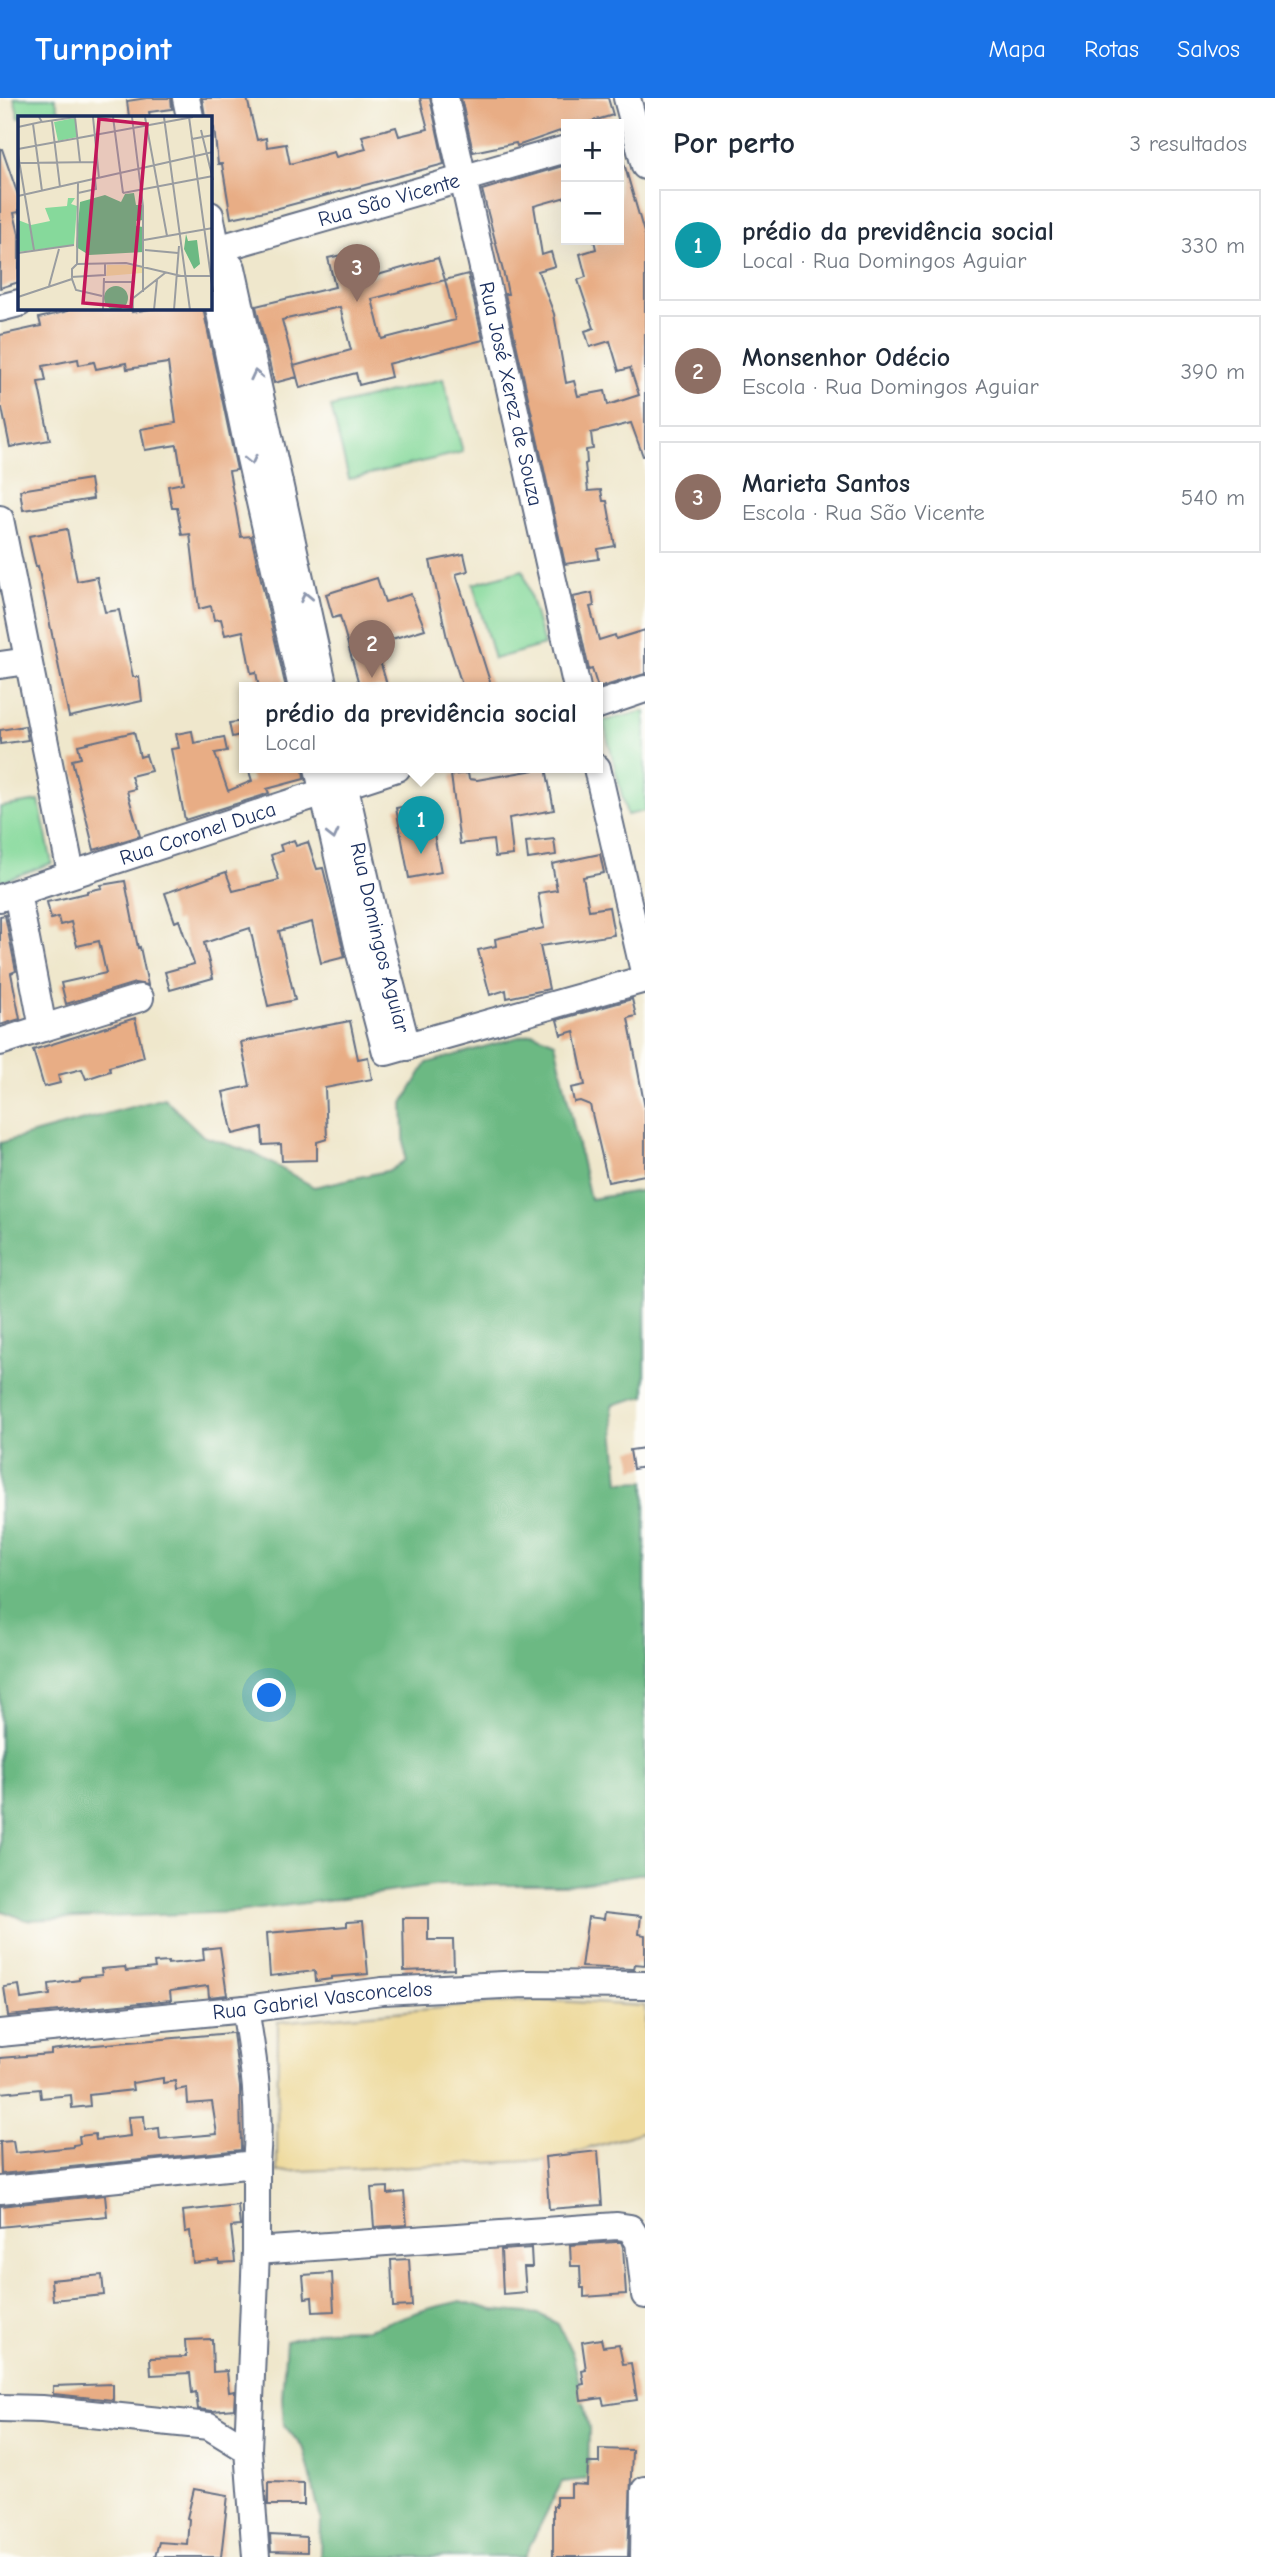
<!DOCTYPE html>
<html lang="pt">
<head>
<meta charset="utf-8">
<style>
	body { margin:0; font-family:"Comic Neue",sans-serif; background:#f6f6f7; color:#1f2937 }
	.controls { position:absolute; right:21px; top:21px; display:grid; overflow:hidden; border-radius:0px; box-shadow:0 7px 28px #0002 }
	.controls button { width:63px; height:63px; display:grid; place-items:center; padding:0; border:0; border-bottom:2px solid #e0e1e3; background:#fff; color:#1f2937; font:35px sans-serif }
	.you { position:absolute; left:270px; top:1598px; width:24px; height:24px; margin:-18px; border:5px solid #fff; border-radius:50%; background:#1a73e8; box-shadow:0 0 0 10px #1a73e833 }
	.badge { display:grid; place-items:center; width:46px; height:46px; border-radius:50%; background:#1a73e8; color:#fff; font-size:23px; font-weight:700 }
	.pin { position:absolute; translate:-50% -58px; filter:drop-shadow(0 2px 4px #0008) }
	.pin::after { content:''; position:absolute; top:37px; width:24px; height:21px; background:inherit; clip-path:polygon(0 0,100% 0,50% 100%) }
	.popup { position:absolute; left:239px; top:584px; width:364px; height:91px; box-sizing:border-box; display:grid; place-content:center; border-radius:0px; background:#fff; filter:drop-shadow(0 2px 5px #0005); font-size:23px; white-space:nowrap; color:#747a83 }
	.popup b { font-size:26px; color:#1f2937 }
	.popup::after { content:''; position:absolute; left:50%; top:100%; margin-left:-14px; border:14px solid transparent; border-top-color:#fff }
	.list { margin:0; padding:0; list-style:none }
	h2 { display:flex; justify-content:space-between; align-items:center; height:91px; margin:0; padding:0 28px; font-size:30px }
	h2 small { font-size:23px; font-weight:400; color:#747a83 }
	.list li { display:grid; grid-template-columns:46px 1fr auto; gap:21px; align-items:center; box-sizing:border-box; height:112px; margin:0 14px 14px; padding:0 14px; border:2px solid #e0e1e3; border-radius:0px }
	.list b { display:block; font-size:26px; white-space:nowrap }
	.list p { margin:0; font-size:23px; white-space:nowrap; color:#747a83 }
	.list em { font-size:23px; font-style:normal; color:#747a83 }
	.map { position:relative; flex:none; width:645px; height:2459px; overflow:hidden }
	header { display:flex; align-items:center; gap:42px; box-sizing:border-box; height:98px; padding:0 35px; background:#1a73e8; color:#fff }
	header strong { font-size:33px }
	nav { display:flex; gap:38px; margin-inline-start:auto; font-size:24px }
	main { display:flex }
	aside { flex:1; background:#fff }
	.map>svg:first-child { display:block }
	.green { fill:#86d99b; stroke:#50847c; stroke-width:2 }
	.forest { fill:#6cb983; stroke:#447470; stroke-width:2 }
	.sand { fill:#eeda9e; stroke:#84847e; stroke-width:2 }
	.building { fill:#e8ad85; fill-rule:evenodd }
	.lines { fill:none; stroke-linecap:round; stroke-linejoin:round }
	.minor-casing { stroke:#656f84; stroke-width:30 }
	.minor { stroke:#fff; stroke-width:26 }
	.oneway { stroke:#8d97ae }
	.labels { text-anchor:middle; stroke-width:5; stroke-linejoin:round; paint-order:stroke }
	.street-label { font-size:21px; fill:#1b2f5e; stroke:#fdfcf7 }
	.inset-road { fill:none; stroke:#9a9da0; stroke-width:2 }
	.view { fill:#c2185b; fill-opacity:0.15; stroke:#c2185b; stroke-width:3.5 }
	.inset-edge { fill:none; stroke:#1b2f5e; stroke-width:3.5 }
</style>
</head>
<body>
<header>
<strong>Turnpoint</strong>
<nav><a>Mapa</a><a>Rotas</a><a>Salvos</a></nav>
</header>
<main>
<div class="map">
<svg width="645" height="2459" viewBox="0 0 645 2459">
	<rect width="100%" height="100%" fill="#fdfcf7"/>
	<filter id="ink" filterUnits="userSpaceOnUse"><feTurbulence type="fractalNoise" baseFrequency=".0143" numOctaves="2"/><feDisplacementMap in="SourceGraphic" scale="14" xChannelSelector="R" yChannelSelector="G"/><feConvolveMatrix kernelMatrix="1 2 1 2 8 2 1 2 1" color-interpolation-filters="sRGB"/></filter>
	<filter id="wash" filterUnits="userSpaceOnUse"><feTurbulence type="fractalNoise" baseFrequency=".00686" numOctaves="4" result="noise"/><feDisplacementMap in="SourceGraphic" scale="28" xChannelSelector="R" yChannelSelector="G"/><feGaussianBlur stdDeviation="1.57" result="paint"/><feColorMatrix in="noise" values="0 0 0 0 0 0 0 0 0 0 0 0 0 0 0 0 0 1.4 0 .05"/><feComposite in="paint" operator="in"/></filter>
	<g filter="url(#wash)">
		<rect width="100%" height="100%" fill="#efe7cc"/>
		<!-- green -->
		<path class="green" d="M14,0H55L61,19L19,20Z
			M443,281L463,354L349,381L331,309Z
			M523,472L544,547L494,561L473,486Z
			M645,613V713L627,717L603,623Z
			M39,703L52,765L0,784V709Z"/>
		<!-- forest -->
		<path class="forest" d="M533,935L555,944L590,1101L645,1092V1298L612,1307L619,1384L645,1383V1775L567,1787H441L237,1814L26,1822L0,1812V1045L164,1000L203,1038L253,1055L314,1089L391,1072L405,1062L403,1005L427,965Z
			M461,2203L493,2212L539,2216L558,2226L573,2257L589,2330L588,2381L562,2384L524,2459H320L321,2422L304,2351L284,2327L282,2300L286,2243L327,2232L368,2231L427,2211Z"/>
		<!-- sand -->
		<path class="sand" d="M536,1902L645,1908V2033L551,2062L277,2074L278,1924Z"/>
		<g id="blocks">
			<!-- building -->
			<path class="building" d="M147,0H171L172,11L149,14L150,19H129L127,3Z
				M202,0H247L257,42L266,40L267,49L286,46L290,66L334,54L336,59L366,51L362,38L396,29L399,38L428,31L420,0H430L444,66L275,111L231,120L222,66H218L214,30L210,31V19L205,18Z
				M461,0H608L613,17L583,26H566V31L517,48L516,45L473,54Z
				M0,51H2L19,100V114L14,115L19,136V184L0,190Z
				M623,62L645,138V358H643L631,325L591,335L593,351L586,352L587,365L585,366L588,393L601,392L603,403H607L615,448L598,451L599,461L565,466L505,196H508L505,181L482,92L566,67V99L534,108L542,157L551,154L555,168L538,173L554,216L566,285L574,283L578,298L605,293L608,307L639,297L630,270L619,273L610,243L590,249L585,233L594,230L578,182L586,179L580,156L596,151L594,142H619V63Z
				M360,153L367,180L438,160L445,182L468,176L483,242L388,266L391,279L359,287L356,275L300,290L294,268L297,279L274,285L256,208L335,189L328,160ZM445,182L455,222L382,241L372,201ZM340,209L351,252L294,268L282,222Z
				M68,210H131L132,214L156,210H203L237,372L229,373L241,439L251,438L286,590H259L256,574L251,575L243,533L225,537L221,521L214,522L211,508L199,511L190,436L182,437L177,410H172L168,388L183,385L177,347L145,352L141,331L176,325L168,265L127,271L126,265L96,271L94,264L79,267L78,261L43,268L46,283L38,284L50,342L10,349L2,310H0V237L41,228L39,220L68,213Z
				M90,381L93,401L23,412L20,392Z
				M67,431L77,483L97,479L105,514L119,512L133,579H139L142,603L69,619L38,468L36,469L29,438Z
				M464,456L468,473L456,476L492,590H463L447,540L430,463Z
				M377,480L385,504L411,496L425,531L375,546L388,590H360L340,518L333,520L326,496Z
				M592,495L594,508L590,509L599,542L615,537L616,541L645,532V576L598,590L592,571L589,572L573,499Z
				M244,623V636L232,639L229,625Z
				M25,628L28,642L0,646V632Z
				M192,633L194,645L224,639L227,653L215,655L228,693L252,683L248,670H303L304,681L267,691L269,695L261,698L185,722L171,651L179,650L176,636Z
				M134,634L140,659L146,657L151,673L131,678L135,691L127,693L140,738L94,752L72,662L81,660L78,647Z
				M546,670L554,712L509,720L513,757L495,759L493,742L460,746L451,677L468,675L469,681L477,682Z
				M428,704L441,774L409,780L396,710Z
				M554,741L556,757L528,761L526,744Z
				M294,742L296,748L308,744L317,771L323,770L345,859L321,865L312,824L279,833L295,902L268,908L250,830L204,845L213,880L170,892L165,874L194,866L179,822L175,824L165,795L226,774L233,793L279,782L271,757L282,753L280,747Z
				M600,756L604,775L583,779L589,812L609,809L614,837L540,848L549,891L507,900L506,892L490,897L478,852L496,848L495,841L544,830L538,795L557,792L552,766Z
				M125,783L138,850L140,849L148,887L135,885L66,906L61,885L106,875L99,843L77,848L71,824L60,827L58,819L51,821L47,804L87,795V793L102,790L101,787Z
				M5,817L16,873L11,875L20,921L0,927V818Z
				M632,901L636,918L628,920L645,1010V1077L608,1084L590,1007L580,1003L574,1004L571,990L585,987L574,933L561,937L557,922Z
				M135,920L144,959L109,969L110,973L86,981L82,971L58,977L60,985L44,989L33,952Z
				M350,923L358,961L368,959L372,981L325,990L327,1041L317,1044V1062L282,1063L281,1046L263,1047L262,1029L233,1036L223,994L250,988L241,944Z
				M645,1350V1369L633,1371L630,1352Z
				M605,1814L641,1818L639,1836L645,1837V1867L635,1866L634,1871L581,1869L588,1819L604,1821Z
				M403,1820H428V1842H453L454,1871L404,1873Z
				M363,1823L368,1876L331,1879V1881L316,1883L315,1873L270,1878L267,1835L347,1828V1824Z
				M220,1849L227,1897L209,1899L208,1888L170,1893L171,1902L8,1918L4,1889L19,1887L21,1901L50,1897L49,1886L79,1882V1879L102,1877L101,1871L125,1869L126,1873L155,1870L154,1865L168,1864V1866L204,1862L203,1851Z
				M231,1935H233L240,1989L241,2052L1,2076L0,2044L13,2043L15,2055L73,2049V2047L80,2046L79,2038L95,2036L96,2042L130,2038L128,2019L144,2018L145,2032L159,2030L160,2041L217,2036L212,2004L188,2006L187,1990L176,1992L175,1983L163,1985V1980L132,1985L133,1992L89,1997L90,2008L72,2010L71,1997L41,2000L40,1991L0,1995V1960L51,1956V1952L84,1948Z
				M598,2053L602,2107L549,2111L545,2059Z
				M388,2089V2096L404,2094L407,2127L374,2129L371,2090Z
				M105,2097L107,2118L0,2129V2108Z
				M238,2107L240,2128L231,2129L235,2164L219,2165V2162L193,2165L190,2133L185,2134L183,2113Z
				M616,2144H621L623,2149L626,2196L584,2199V2190H581L580,2168H571L570,2147Z
				M531,2150L532,2169H524L526,2194L503,2196L501,2152Z
				M409,2161L412,2208L393,2209L391,2162Z
				M332,2175L334,2213L313,2214L312,2199L305,2200L303,2177Z
				M102,2177L104,2197L53,2202L51,2182Z
				M212,2241L213,2274L227,2273L229,2294L235,2293L234,2311L213,2313L198,2311L196,2294L192,2295L190,2275L151,2277L150,2260L186,2259L185,2242Z
				M601,2241L603,2249L619,2247L623,2266L631,2265L637,2302L604,2307L602,2300L581,2303L579,2287L584,2286L582,2273L586,2272L582,2244Z
				M113,2286V2302L53,2296V2288Z
				M599,2351L632,2352L628,2459H553V2408H556V2399H571V2386L587,2387L588,2365H599Z
				M268,2384L304,2385V2407H268Z
				M194,2391L228,2397L221,2459H155L159,2444L187,2446L189,2421L187,2420Z
				M270,2437L307,2439V2454L271,2453Z"/>
		</g>
	</g>
	<g filter="url(#ink)">
		<use href="#blocks" fill-opacity="0" stroke="#656f84" stroke-width="2"/>
		<g class="lines">
			<defs>
				<g id="minor">
					<path d="M186,0L190,19"/>
					<path id="s1" d="M445,0L577,590"/>
					<path d="M627,0L645,68"/>
					<path d="M210,117L217,152L212,176L250,360L302,590"/>
					<path d="M217,152L232,170L324,590"/>
					<path id="s2" d="M210,153L566,51"/>
					<path d="M0,210L19,205"/>
					<path d="M0,421L71,775"/>
					<path d="M0,567L28,563"/>
					<path d="M598,607L645,591"/>
					<path d="M318,670L359,852L386,954L645,881"/>
					<path d="M597,670L645,878"/>
					<path id="s3" d="M341,672L380,845L407,949"/>
					<path id="s4" d="M0,800L397,670"/>
					<path d="M43,930L140,900"/>
					<path d="M0,944L43,930L17,795"/>
					<path id="s5" d="M0,1935L245,1911L382,1893L525,1886L645,1887"/>
					<path d="M0,2092L256,2066C261,2013 254,1963 245,1911"/>
					<path d="M256,2153L617,2128L630,2130L639,2144L645,2197"/>
					<path d="M0,2310L42,2311L209,2328L248,2352"/>
					<path d="M256,2459L248,2352L256,2153V2066"/>
					<path d="M644,2459L645,2392"/>
				</g>
			</defs>
			<!-- minor casing -->
			<use href="#minor" class="minor-casing"/>
			<!-- minor -->
			<use href="#minor" class="minor"/>
		</g>
		<!-- one-way arrows -->
		<defs><path id="oneway-chevron" d="M-2-3.5L2.5 0L-2 3.5" fill="none" stroke-width="1.6" stroke-linecap="round" stroke-linejoin="round" transform="scale(1.75)"/></defs>
		<g class="oneway">
			<use href="#oneway-chevron" transform="translate(256 277) rotate(-103)"/>
			<use href="#oneway-chevron" transform="translate(251 362) rotate(77)"/>
			<use href="#oneway-chevron" transform="translate(306 499) rotate(-102)"/>
			<use href="#oneway-chevron" transform="translate(333 737) rotate(76)"/>
		</g>
	</g>
	<g class="labels">
		<!-- street labels -->
		<g class="street-label">
			<text dy="7" stroke="none"><textPath href="#s2" startOffset="186">Rua São Vicente</textPath></text>
			<text dy="7" stroke="none"><textPath href="#s1" startOffset="303">Rua José Xerez de Souza</textPath></text>
			<text dy="7" stroke="none"><textPath href="#s4" startOffset="208">Rua Coronel Duca</textPath></text>
			<text dy="7" stroke="none"><textPath href="#s3" startOffset="172">Rua Domingos Aguiar</textPath></text>
			<text dy="7" stroke="none"><textPath href="#s5" startOffset="324">Rua Gabriel Vasconcelos</textPath></text>
		</g>
	</g>
	<!-- overview -->
	<g transform="translate(18 18)">
		<rect width="194" height="194" fill="#efe7cc"/>
		<path d="M57,2L59,21L40,25L36,6ZM50,82H57L53,88L59,90L56,129L0,136V104L13,109L32,105L27,92L49,90Z" fill="#86d99b"/>
		<path d="M116,77L118,89H124L125,104L118,105V110L125,111L126,136L71,139L58,131L62,86L87,79L103,86L107,78ZM168,118L170,125L179,124L182,148L176,153L166,133ZM86 182a12 12 0 1 1 24 0a12 12 0 1 1-24 0Z" fill="#6cb983"/>
		<path d="M89,149H109L126,151L124,157L88,160Z" fill="#eeda9e"/>
		<path class="inset-road" d="M21,1L24,6L58,1M57,1L62,46M75,1L81,62M95,1L105,77M114,1L125,90V176M127,1L149,120M146,1L172,194M171,1L195,176M34,5L42,71M15,8L24,75M0,11L23,6M183,14L195,64M174,23L195,19M0,33L175,1M0,38L16,134M0,47L80,46M60,67L59,148L54,153V163L58,174L84,180M60,77L78,73L77,63M105,77L195,60M0,80L195,36M126,124L195,112M127,134L160,137M0,137L56,129M59,148L108,147L163,160H195M53,161L87,159V147M86,166H114L115,194M31,170L41,133M0,181L54,163M114,183L147,157M85,194L86,162M136,194L139,164M156,194L161,130"/>
		<path class="view" d="M81,3L129,8L113,191L65,187Z"/>
		<rect width="194" height="194" class="inset-edge"/>
	</g>
</svg>
<div class="controls">
<button>+</button>
<button>−</button>
</div>
<div class="you"></div>
<div class="pin badge" style="left:421px;top:756px;background:#0f9aa8">1</div>
<div class="popup"><b>prédio da previdência social</b>Local</div>
<div class="pin badge" style="left:372px;top:580px;background:#8d6e63">2</div>
<div class="pin badge" style="left:357px;top:204px;background:#8d6e63">3</div>
</div>
<aside>
<h2>Por perto<small>3 resultados</small></h2>
<ul class="list">
<li><span class="badge" style="background:#0f9aa8">1</span><div><b>prédio da previdência social</b><p>Local · Rua Domingos Aguiar</p></div><em>330 m</em></li>
<li><span class="badge" style="background:#8d6e63">2</span><div><b>Monsenhor Odécio</b><p>Escola · Rua Domingos Aguiar</p></div><em>390 m</em></li>
<li><span class="badge" style="background:#8d6e63">3</span><div><b>Marieta Santos</b><p>Escola · Rua São Vicente</p></div><em>540 m</em></li>
</ul>
</aside>
</main>
</body>
</html>
